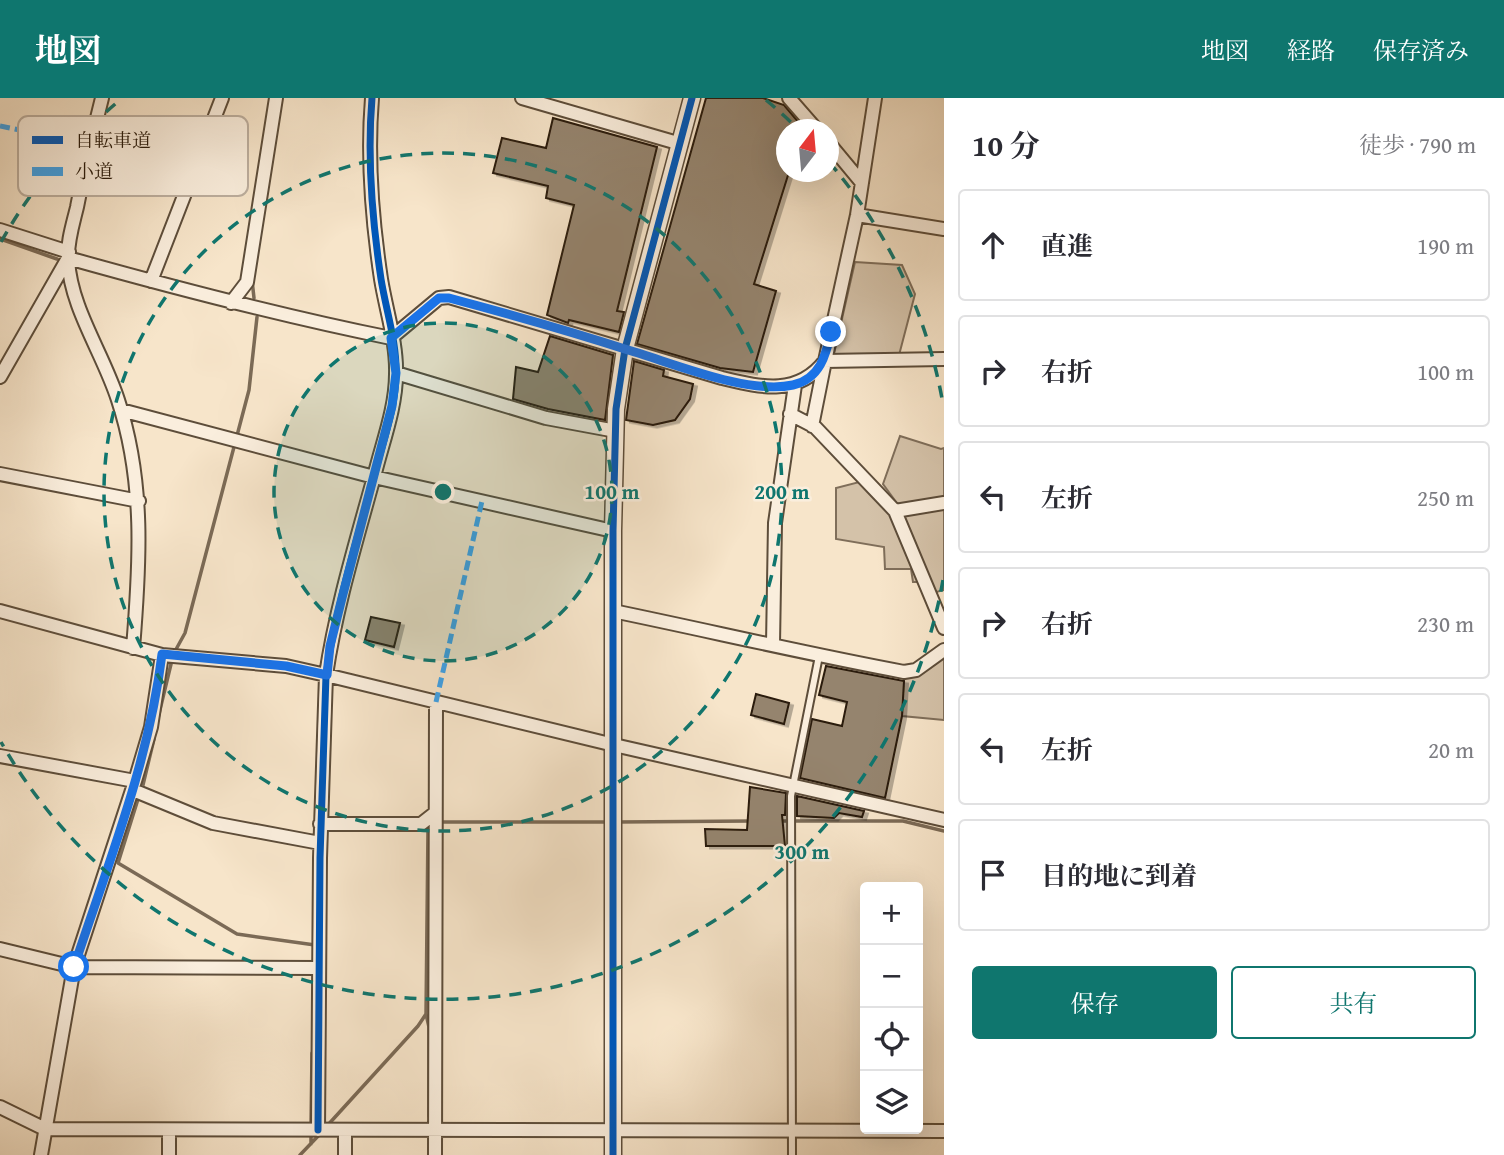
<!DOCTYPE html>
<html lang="ja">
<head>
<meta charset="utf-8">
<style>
	body { margin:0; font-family:"Gentium Book Plus","Noto Serif JP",serif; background:#f2f2f3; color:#2b2b33 }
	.controls { position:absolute; right:21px; bottom:21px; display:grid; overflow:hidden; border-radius:7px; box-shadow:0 7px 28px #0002 }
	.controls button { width:63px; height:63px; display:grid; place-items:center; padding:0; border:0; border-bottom:2px solid #e1e1e2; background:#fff; color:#2b2b33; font:35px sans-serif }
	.compass { position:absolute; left:776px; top:21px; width:63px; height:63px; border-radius:50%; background:#fff; box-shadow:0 7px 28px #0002; rotate:16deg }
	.stop { position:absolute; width:21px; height:21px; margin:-16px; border:5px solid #1a73e8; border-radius:50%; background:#fff }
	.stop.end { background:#1a73e8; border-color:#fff; box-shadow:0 2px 7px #0008 }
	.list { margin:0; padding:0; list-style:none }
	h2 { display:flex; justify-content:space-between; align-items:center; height:91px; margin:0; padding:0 28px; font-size:30px }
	h2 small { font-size:23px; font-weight:400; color:#7c7c81 }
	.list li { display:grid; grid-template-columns:46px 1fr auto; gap:21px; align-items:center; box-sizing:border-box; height:112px; margin:0 14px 14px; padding:0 14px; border:2px solid #e1e1e2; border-radius:7px }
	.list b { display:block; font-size:26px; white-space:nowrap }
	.list em { font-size:23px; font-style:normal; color:#7c7c81 }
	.actions { display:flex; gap:14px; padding:21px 28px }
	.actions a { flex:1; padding:16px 0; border:2px solid #0f766e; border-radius:7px; text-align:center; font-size:24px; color:#0f766e }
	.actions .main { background:#0f766e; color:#fff }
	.icon { flex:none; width:38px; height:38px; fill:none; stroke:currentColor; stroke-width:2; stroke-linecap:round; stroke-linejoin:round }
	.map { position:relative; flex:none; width:944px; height:1057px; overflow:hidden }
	header { display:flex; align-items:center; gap:42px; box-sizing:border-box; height:98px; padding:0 35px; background:#0f766e; color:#fff }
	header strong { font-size:33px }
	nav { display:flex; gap:38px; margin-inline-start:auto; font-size:24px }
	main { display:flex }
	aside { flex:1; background:#fff }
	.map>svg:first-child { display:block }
	.green { fill:#d4c2a9; stroke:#7f6e5a; stroke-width:2 }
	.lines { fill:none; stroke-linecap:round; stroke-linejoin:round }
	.stream { stroke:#7b6a56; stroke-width:3.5 }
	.building { fill:#95846e; stroke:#2a1a0a; stroke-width:2; filter:url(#shadow) }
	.service-casing { stroke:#5d4d3a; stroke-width:10 }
	.minor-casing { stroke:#5d4d3a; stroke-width:16 }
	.tertiary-casing { stroke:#5d4d3a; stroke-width:19 }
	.service { stroke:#faeedd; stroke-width:6 }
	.minor { stroke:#faeedd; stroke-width:12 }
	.tertiary { stroke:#faeedd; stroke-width:16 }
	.quiet { stroke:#3ea2e9; stroke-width:5; stroke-dasharray:10 5; stroke-linecap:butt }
	.cycleway-casing { stroke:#faeedd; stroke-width:11 }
	.cycleway { stroke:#0057b8; stroke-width:7 }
	.route { stroke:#1a73e8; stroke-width:9 }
	.ring { fill:none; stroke:#0f766e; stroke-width:3.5; stroke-dasharray:12 9 }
	.key { fill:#faeedd; stroke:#bcae9e; stroke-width:2 }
	.key-label { font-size:19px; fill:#2a1a0a }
	.centre { fill:#0f766e; stroke:#faeedd; stroke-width:3.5 }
	.ring-label { font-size:21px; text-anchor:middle; font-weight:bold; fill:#0f766e; stroke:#faeedd; stroke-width:5; stroke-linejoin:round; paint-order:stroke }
</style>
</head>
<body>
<header>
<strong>地図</strong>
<nav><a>地図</a><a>経路</a><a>保存済み</a></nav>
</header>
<main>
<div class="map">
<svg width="944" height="1057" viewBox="0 0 944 1057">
	<defs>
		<filter id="shadow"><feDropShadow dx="4" dy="2.5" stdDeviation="0" flood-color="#0004"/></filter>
	</defs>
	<rect width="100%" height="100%" fill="#f7e5ca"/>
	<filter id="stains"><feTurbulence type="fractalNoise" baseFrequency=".00286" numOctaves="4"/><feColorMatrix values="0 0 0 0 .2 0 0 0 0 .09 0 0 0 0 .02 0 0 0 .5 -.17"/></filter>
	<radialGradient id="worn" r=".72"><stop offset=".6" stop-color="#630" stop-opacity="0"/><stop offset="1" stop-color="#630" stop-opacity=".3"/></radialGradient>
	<!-- green -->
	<path class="green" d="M855,164L902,167L915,196L898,261L833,260Z
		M900,338L941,351L944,350V399L899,408L883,386Z
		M867,382L895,413L944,405V492L936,494L934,502L924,484H913L911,471H885L884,449L836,441V390Z
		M944,558V622L902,618L904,574Z"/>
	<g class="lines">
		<!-- stream -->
		<path class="stream" d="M0,141L57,161
			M252,182L254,200
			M174,555L185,535L249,292L257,219
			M158,620L172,562
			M142,691L154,641
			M139,698L118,765L237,836L315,847V849
			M779,723H903L944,733
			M440,724H607
			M618,724L751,723
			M426,916L429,929V1018
			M311,1027L312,955
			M326,1029L418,928L426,916L428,730L433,727
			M311,1046V1035
			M300,1057L321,1035"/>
	</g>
	<!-- building -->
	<path class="building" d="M706,0H763L784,7L805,32H787V74H789L754,186L776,193L753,274L720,270L637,246Z
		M553,20L657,49L617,213L624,214L619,234L569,222L568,225L547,217L574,107L546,100L548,88L493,75L502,40L546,50Z
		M550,238L613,257L605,322L548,311L513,301L516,269L538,274Z
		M634,263L664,272L663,278L693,286L690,301L675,322L653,327L626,322Z
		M371,519L400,525L394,549L365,542Z
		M826,568L904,583L902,618L885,700L800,680L812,621L842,628L847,604L819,597Z
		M756,596L789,605L784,626L751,617Z
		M750,689L786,695L785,717H782L785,748H706L705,731L747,732Z
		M797,698L864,713L862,719L839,715L834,720L797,718Z"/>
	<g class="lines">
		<defs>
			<path id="service" d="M792,1057L791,698L819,558"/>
			<path id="minor" d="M102,0C93,36 84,73 77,109C73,126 67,144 68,162C71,211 103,255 118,302C145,384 140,465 133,550
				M522,0L681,46
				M789,0L817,32
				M828,44L862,85
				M90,46L188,88
				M857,117L944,131
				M0,132L69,154
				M68,160C175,190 282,218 391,240
				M151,183L222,0
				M231,205L247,184L276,0
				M391,240L439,200L449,199L722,280C760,289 797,299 825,263L857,117L875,0
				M396,275L546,320L616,333
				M0,279L68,160
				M121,312L374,379L613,433
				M790,316L815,329L895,413L944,530
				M812,328L825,263L944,261
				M0,376L139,403
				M895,413L944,405
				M0,513L162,557L286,568L326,577L614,647L944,722
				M613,513C710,533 807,556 904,574L916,572L944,552
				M773,546L775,425L795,287
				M0,658L135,683
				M133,692L213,725L320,745
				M320,726H421L435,715
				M0,851L74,869L319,870
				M0,1009L45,1031L944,1033
				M318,1032L320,760L326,577C336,509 357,441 375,375C383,343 396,309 396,276C397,245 386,212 381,181C372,121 367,60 372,0
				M41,1057L74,869L135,683L151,629L162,557
				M169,1057V1032
				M345,1057V1032
				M435,1057L436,604"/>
			<path id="tertiary" d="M613,1057V433L616,311L625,251L692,0"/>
		</defs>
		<!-- service casing -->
		<use href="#service" class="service-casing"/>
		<!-- minor casing -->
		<use href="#minor" class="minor-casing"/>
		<!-- tertiary casing -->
		<use href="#tertiary" class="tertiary-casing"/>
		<!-- service -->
		<use href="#service" class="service"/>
		<!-- minor -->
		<use href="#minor" class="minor"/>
		<!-- tertiary -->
		<use href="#tertiary" class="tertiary"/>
		<!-- quiet -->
		<path class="quiet" d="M0,28L90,46
			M436,604L482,403"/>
		<defs>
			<path id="cycleway" d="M318,1032L320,760L326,577C336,509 357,441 375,375C383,343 396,309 396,276C397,245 386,212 381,181C372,121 367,60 372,0
				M613,1057V433L616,311L625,251L692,0"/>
		</defs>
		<!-- cycleway casing -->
		<use href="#cycleway" class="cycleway-casing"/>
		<!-- cycleway -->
		<use href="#cycleway" class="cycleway"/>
	</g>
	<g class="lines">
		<!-- route -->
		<path class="route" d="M74,869C108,766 149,664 162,556L286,568L327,577L330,548L342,500L392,308L396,275L391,240L439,200H449C509,216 569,233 628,252C673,265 748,297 793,287C820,281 826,257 831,234"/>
	</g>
	<!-- distance rings -->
	<circle cx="443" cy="394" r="169" fill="#0f766e" fill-opacity=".12"/>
	<g class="ring">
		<circle cx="443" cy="394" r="169"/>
		<circle cx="443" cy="394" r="339"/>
		<path d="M943 482A508 508 0 0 1 1 644M1 144A508 508 0 0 1 120 2M766 2A508 508 0 0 1 796 29M829 64A508 508 0 0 1 943 306"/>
	</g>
	<!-- legend -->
	<rect x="18" y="18" width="230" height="80" rx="10" class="key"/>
	<rect x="32" y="38" width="31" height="8" fill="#0057b8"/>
	<rect x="32" y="69" width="31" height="9" fill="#3ea2e9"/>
	<g class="key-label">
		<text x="75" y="49">自転車道</text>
		<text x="75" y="80">小道</text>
	</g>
	<circle cx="443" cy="394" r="10" class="centre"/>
	<g class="ring-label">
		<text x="612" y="401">100 m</text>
		<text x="782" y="401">200 m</text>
		<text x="802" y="761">300 m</text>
	</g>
	<rect width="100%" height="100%" filter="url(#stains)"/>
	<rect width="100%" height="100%" fill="url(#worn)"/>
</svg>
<div class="controls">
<button>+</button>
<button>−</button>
<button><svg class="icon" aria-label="locate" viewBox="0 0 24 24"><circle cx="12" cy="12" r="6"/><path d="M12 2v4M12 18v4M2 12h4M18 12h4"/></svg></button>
<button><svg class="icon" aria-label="layers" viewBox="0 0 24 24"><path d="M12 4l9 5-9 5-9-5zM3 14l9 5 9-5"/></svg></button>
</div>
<svg class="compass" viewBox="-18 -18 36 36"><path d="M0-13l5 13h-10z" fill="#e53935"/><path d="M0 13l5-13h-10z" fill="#7c7c81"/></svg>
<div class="stop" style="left:74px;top:869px"></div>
<div class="stop end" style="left:831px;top:234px"></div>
</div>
<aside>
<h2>10 分<small>徒歩 · 790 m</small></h2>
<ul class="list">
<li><svg class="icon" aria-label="ahead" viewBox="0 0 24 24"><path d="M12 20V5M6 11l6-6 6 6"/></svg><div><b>直進</b></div><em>190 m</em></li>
<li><svg class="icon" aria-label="right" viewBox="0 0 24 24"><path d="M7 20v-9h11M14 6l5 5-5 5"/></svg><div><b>右折</b></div><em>100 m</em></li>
<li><svg class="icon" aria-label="left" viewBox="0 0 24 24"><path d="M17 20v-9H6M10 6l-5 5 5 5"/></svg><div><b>左折</b></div><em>250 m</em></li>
<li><svg class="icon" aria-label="right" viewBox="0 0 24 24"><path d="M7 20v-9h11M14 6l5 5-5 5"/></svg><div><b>右折</b></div><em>230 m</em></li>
<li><svg class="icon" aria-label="left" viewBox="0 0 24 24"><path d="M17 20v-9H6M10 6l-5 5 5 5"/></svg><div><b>左折</b></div><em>20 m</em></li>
<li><svg class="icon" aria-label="arrive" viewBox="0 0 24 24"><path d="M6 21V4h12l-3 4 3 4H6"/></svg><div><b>目的地に到着</b></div></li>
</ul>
<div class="actions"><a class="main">保存</a><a>共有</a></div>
</aside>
</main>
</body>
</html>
